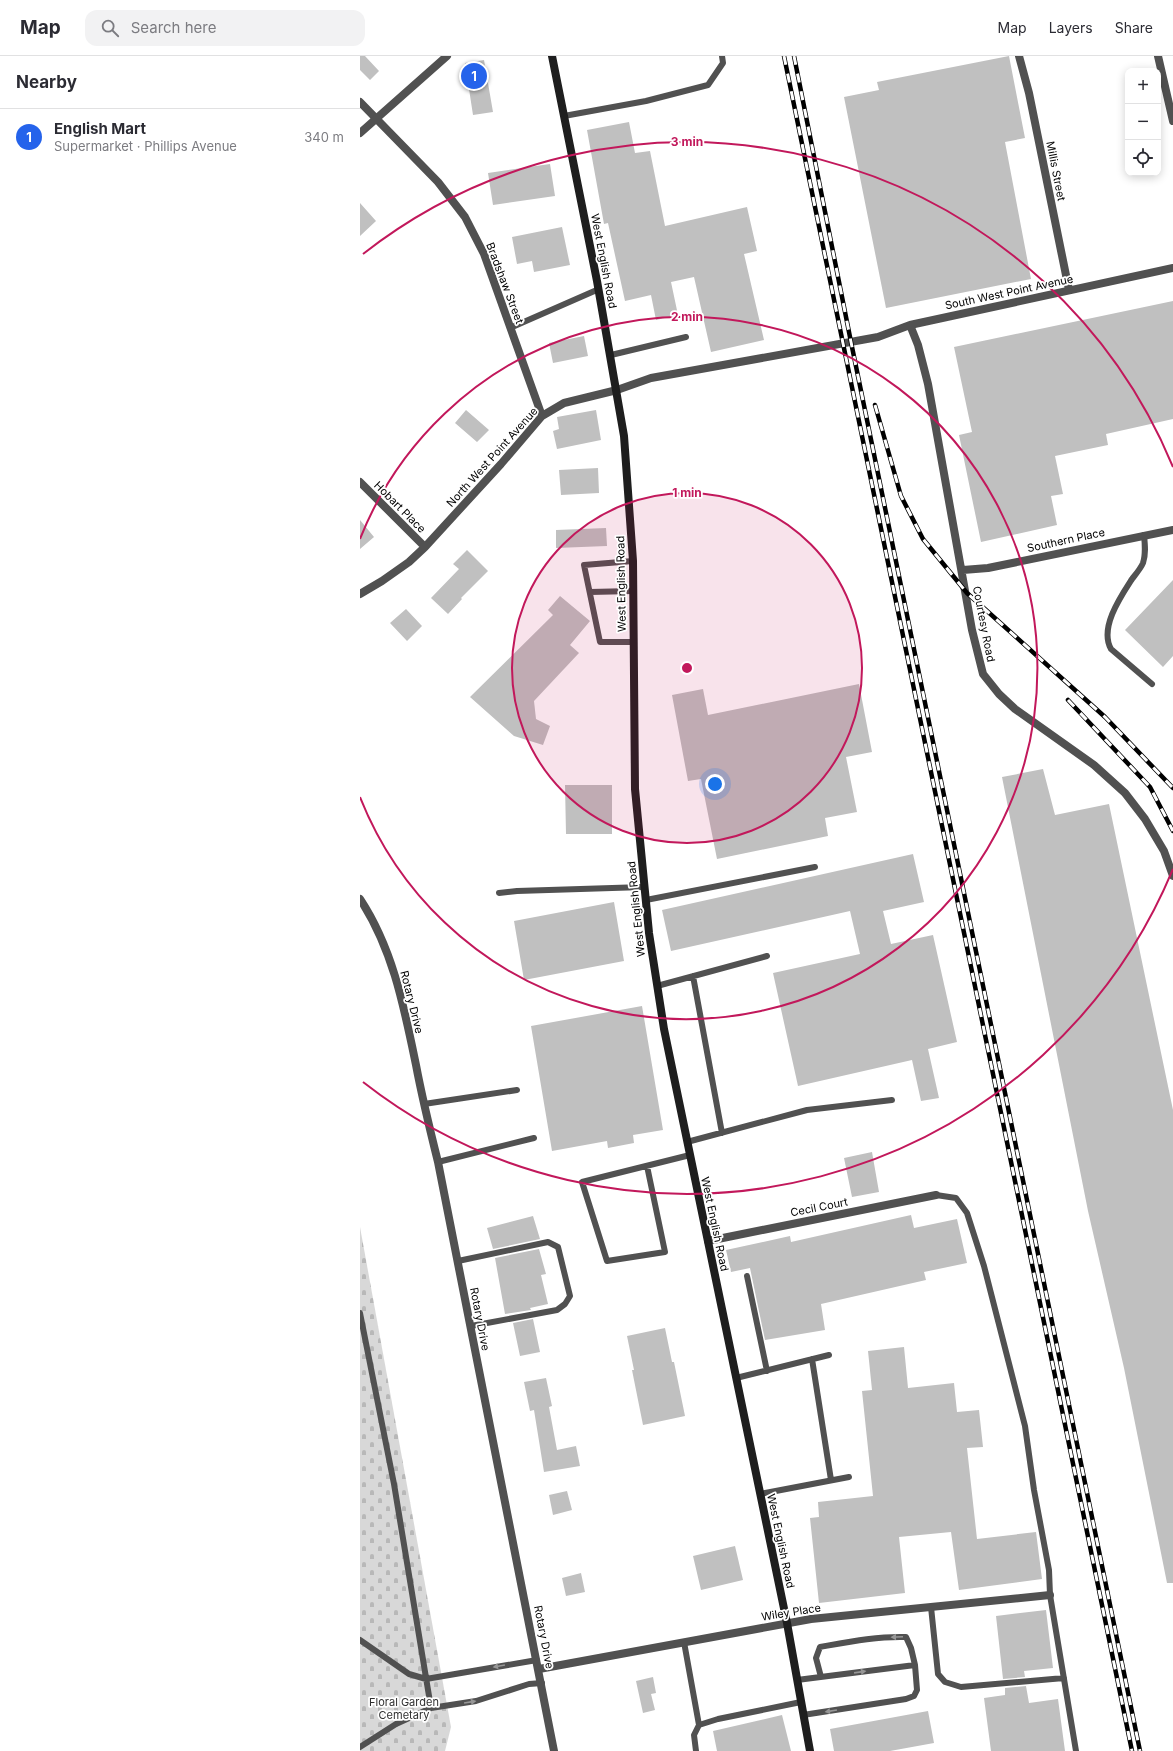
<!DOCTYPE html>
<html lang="en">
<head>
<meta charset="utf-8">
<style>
	body { margin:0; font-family:Inter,sans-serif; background:#f2f2f3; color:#2b2b33 }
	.controls { position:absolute; right:12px; top:12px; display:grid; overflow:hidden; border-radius:8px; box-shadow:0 2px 10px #0003 }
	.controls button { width:36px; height:36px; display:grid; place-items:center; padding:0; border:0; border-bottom:1px solid #e1e1e2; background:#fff; color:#2b2b33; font:20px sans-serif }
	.you { position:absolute; left:355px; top:728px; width:14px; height:14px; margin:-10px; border:3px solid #fff; border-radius:50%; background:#1a73e8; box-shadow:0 0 0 6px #1a73e833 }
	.badge { display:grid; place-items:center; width:26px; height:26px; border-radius:50%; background:#2563eb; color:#fff; font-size:13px; font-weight:700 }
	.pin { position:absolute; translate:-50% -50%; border:2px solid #fff; box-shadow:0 1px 4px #0006 }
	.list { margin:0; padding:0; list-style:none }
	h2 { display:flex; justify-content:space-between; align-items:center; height:52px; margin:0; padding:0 16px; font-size:17px }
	h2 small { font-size:13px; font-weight:400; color:#7c7c81 }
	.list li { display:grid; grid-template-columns:26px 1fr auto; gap:12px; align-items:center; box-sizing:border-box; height:56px; padding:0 16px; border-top:1px solid #e1e1e2 }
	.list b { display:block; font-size:15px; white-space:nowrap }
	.list p { margin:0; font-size:13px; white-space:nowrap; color:#7c7c81 }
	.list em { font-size:13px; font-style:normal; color:#7c7c81 }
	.icon { flex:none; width:22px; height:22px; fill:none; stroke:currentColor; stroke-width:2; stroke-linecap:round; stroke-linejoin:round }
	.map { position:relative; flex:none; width:813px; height:1695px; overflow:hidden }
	header { display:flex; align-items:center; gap:24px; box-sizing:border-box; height:56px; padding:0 20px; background:#fff; border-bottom:1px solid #e1e1e2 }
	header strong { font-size:19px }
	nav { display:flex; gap:22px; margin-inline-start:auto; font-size:14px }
	.search { width:280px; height:36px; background:#f2f2f3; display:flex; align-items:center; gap:10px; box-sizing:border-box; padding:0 14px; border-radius:12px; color:#7c7c81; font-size:15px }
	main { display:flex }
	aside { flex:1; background:#fff }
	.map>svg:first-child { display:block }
	.cemetery { fill:url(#cemetery-stones) }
	.building { fill:#c0c0c0 }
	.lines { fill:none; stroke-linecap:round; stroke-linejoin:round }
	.service { stroke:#515151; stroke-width:6 }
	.minor { stroke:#515151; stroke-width:8 }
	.tertiary { stroke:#515151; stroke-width:8 }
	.secondary { stroke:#1e1e1e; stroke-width:8 }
	.rail-casing { stroke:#000; stroke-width:4.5 }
	.rail { stroke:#fff; stroke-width:3; stroke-dasharray:9; stroke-linecap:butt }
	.oneway { fill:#979797 }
	.ring { fill:none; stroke:#c2185b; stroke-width:2 }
	.labels { text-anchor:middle; stroke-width:3.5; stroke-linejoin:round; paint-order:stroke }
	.street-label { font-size:11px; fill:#000; stroke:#fff }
	.park-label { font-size:11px; fill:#2f2f2f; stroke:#fff }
	.centre { fill:#c2185b; stroke:#fff; stroke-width:2 }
	.ring-label { font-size:12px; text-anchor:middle; font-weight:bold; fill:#c2185b; stroke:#fff; stroke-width:3.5; stroke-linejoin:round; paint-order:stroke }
</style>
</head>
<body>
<header>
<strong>Map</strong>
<div class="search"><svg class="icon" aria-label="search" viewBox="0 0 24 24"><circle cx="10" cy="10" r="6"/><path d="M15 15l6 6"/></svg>Search here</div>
<nav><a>Map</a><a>Layers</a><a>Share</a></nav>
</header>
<main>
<aside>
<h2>Nearby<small></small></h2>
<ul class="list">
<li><span class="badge">1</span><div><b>English Mart</b><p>Supermarket · Phillips Avenue</p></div><em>340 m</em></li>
</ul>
</aside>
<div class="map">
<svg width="813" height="1695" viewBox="0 0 813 1695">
	<defs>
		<pattern id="cemetery-stones" width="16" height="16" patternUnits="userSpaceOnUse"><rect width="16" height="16" fill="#d8d8d8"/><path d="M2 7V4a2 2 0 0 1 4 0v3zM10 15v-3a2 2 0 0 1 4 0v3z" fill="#b8b8b8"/></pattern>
	</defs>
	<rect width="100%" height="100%" fill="#fff"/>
	<!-- cemetery -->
	<path class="cemetery" d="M0,1171L91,1671L85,1695H0Z"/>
	<!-- building -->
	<path class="building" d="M0,0H5L19,15L10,24L0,14Z
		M649,0L665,82L645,86L671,223L526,252L484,41L519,34L517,26Z
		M124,4L133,56L113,59L105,7Z
		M269,66L275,97L290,95L305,170L387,151L397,195L384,198L404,284L351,296L334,221L311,226L318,259L296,264L291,239L265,245L248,167L244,168L227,74Z
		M190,108L195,140L133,149L128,117Z
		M0,147L16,165L0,180Z
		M202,171L210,209L174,216L172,205L157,208L152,181Z
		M813,245V363L746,378L748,389L695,400L703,438L691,440L697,469L621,486L599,379L612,376L594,291Z
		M224,280L228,300L193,307L189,287Z
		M106,354L129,374L117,386L95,367Z
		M236,354L241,384L197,393L193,375L199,373L197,361Z
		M238,412L239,437L201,439L199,414Z
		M0,464L14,481L0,493Z
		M246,472L247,490L196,492V474Z
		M107,494L128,515L101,542L102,543L88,558L71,542L99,513L93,508Z
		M813,524V600L803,611L765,574Z
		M200,540L230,565L210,589L219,597L174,645L176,663L190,670L183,689L154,680L110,641L193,559L188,554Z
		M46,553L62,570L47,585L30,567Z
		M499,628L512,696L486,701L497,756L465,762L468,780L357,803L341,723L328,725L312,639L343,633L348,659Z
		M683,713L695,759L749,748L813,1054V1527H807L764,1312L728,1155L642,721Z
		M205,729H252V778H206Z
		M553,798L564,846L523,855L531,888L573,879L597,986L568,993L579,1042L561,1045L552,1004L438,1030L413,917L500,898L490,855L311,895L302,854Z
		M254,846L264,905L164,924L154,865Z
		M282,950L303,1074L273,1079L274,1087L248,1092L247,1085L192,1095L171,970Z
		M512,1096L519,1136L492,1141L484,1102Z
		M551,1159L554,1172L597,1163L607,1207L564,1216L566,1224L461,1248L465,1274L405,1284L390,1212L371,1216L366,1194L430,1180L431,1186Z
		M173,1160L180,1183L133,1193L127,1172Z
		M179,1193L186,1218L181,1219L188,1248L170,1252L171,1254L145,1258L135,1202Z
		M173,1263L180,1296L160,1300L153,1267Z
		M305,1272L312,1306H314L325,1360L283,1369L272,1314H274L267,1280Z
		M544,1291L548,1332L594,1327L597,1356L619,1354L623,1391L607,1392L617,1483L676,1476L682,1523L599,1534L591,1476L539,1481L545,1537L459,1547L450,1462L459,1461L458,1446L513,1440L502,1335L512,1334L508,1295Z
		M186,1322L192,1350L189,1351L197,1394L216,1390L220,1410L184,1416L174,1354L170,1355L164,1326Z
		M207,1435L212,1454L193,1459L189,1439Z
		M375,1490L383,1524L341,1534L333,1500Z
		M221,1517L225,1536L206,1540L202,1522Z
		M686,1554L693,1612L664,1615L665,1621L643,1623L636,1560Z
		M293,1621L296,1637L291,1638L295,1654L283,1657L276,1625Z
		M666,1630L669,1647L698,1643L705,1695H631L624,1642L645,1639V1632Z
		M568,1655L574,1687L530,1695H474L470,1673Z
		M422,1659L431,1695H357L353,1675Z"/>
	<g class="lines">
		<!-- service -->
		<path class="service" d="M204,60L286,45L348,29L363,7L362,0
			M150,272L239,233
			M251,299L326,281
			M784,479C785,489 786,498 783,507C781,512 776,518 772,523C761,540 739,572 751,593L792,628
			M273,505L224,509L240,586H274
			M230,536L273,535
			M139,837L157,835L284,831
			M286,844L455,811
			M333,920L362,1077
			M297,930L407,900
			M64,1048L157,1034
			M327,1086L447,1054L532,1044
			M78,1106L174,1082
			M287,1110L305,1196L247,1205L222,1126L330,1099
			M576,1139L596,1142L607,1157L624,1210L665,1370L674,1434L689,1514L690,1539L716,1695
			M98,1205L188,1186L198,1191L210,1240L205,1248L197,1254L111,1270
			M387,1220L407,1315
			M0,1257L34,1428L71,1652
			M452,1303L471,1424
			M376,1322L469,1299
			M400,1438L489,1421
			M571,1551L578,1618L585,1626L601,1631L704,1622
			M0,1584L49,1618L66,1623L177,1604
			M324,1586L339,1669
			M461,1621L456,1602L460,1591C488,1586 518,1580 546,1581L551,1592L555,1609
			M437,1624L555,1609L557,1634L554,1640L546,1643L443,1659
			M0,1691L36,1668L71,1652L116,1645L169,1628L182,1627
			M336,1695L334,1679L339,1669L358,1663L441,1646"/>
		<!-- minor -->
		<path class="minor" d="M659,0L669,37L709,234
			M798,0L813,65
			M0,46L78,126L105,161L124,198L182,360
			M550,269L558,289L568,328L612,574L623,618L639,638L655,653L734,709L765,737L785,763L804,795L813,820
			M0,426L65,491
			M603,514L628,512L813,474
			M0,538L22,525L49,506L65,491L141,408L182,360L204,347L257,334L291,322L518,281L550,269L813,212
			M348,1185L576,1139
			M179,1613L451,1563L690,1539"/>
		<!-- tertiary -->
		<path class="tertiary" d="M0,77L87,0
			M0,843C33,893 44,951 56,1009C62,1041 70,1074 78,1106L194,1695"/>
		<!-- secondary -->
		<path class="secondary" d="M192,0L237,225L264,380L273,505L275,733L289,877L304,973L427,1567L450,1695"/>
		<defs>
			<path id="rail" d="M424,0L772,1695
				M434,0L491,286L780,1695
				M515,349L541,440L563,483L607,537L745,661L813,732
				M708,644L790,731L813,775"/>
		</defs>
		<!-- rail casing -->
		<use href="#rail" class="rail-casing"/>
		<!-- rail -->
		<use href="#rail" class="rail"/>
	</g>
	<!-- one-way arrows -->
	<defs><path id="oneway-solid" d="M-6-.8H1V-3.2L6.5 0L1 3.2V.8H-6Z"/></defs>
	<g class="oneway">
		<use href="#oneway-solid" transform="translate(537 1581) rotate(178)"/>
		<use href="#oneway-solid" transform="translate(139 1610) rotate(170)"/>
		<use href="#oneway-solid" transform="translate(500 1616) rotate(-8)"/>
		<use href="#oneway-solid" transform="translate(110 1646) rotate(-9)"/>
		<use href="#oneway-solid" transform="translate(471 1655) rotate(171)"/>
	</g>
	<!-- distance rings -->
	<circle cx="327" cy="612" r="175" fill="#c2185b" fill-opacity=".12"/>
	<g class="ring">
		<circle cx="327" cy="612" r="175"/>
		<path d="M0 483A351 351 0 1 1 0 741"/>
		<path d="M813 813A526 526 0 0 1 3 1026M3 198A526 526 0 0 1 813 411"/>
	</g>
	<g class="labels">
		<!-- street labels -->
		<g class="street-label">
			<text transform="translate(696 115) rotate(79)" y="4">Millis Street</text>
			<text transform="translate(244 205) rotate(79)" y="4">West English Road</text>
			<text transform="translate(145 227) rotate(69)" y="4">Bradshaw Street</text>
			<text transform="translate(649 236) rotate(-12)" y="4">South West Point Avenue</text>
			<text transform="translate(132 401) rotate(-48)" y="4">North West Point Avenue</text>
			<text transform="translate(40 451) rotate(45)" y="4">Hobart Place</text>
			<text transform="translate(706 484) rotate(-12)" y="4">Southern Place</text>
			<text transform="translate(261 528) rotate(-91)" y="4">West English Road</text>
			<text transform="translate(624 568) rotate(79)" y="4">Courtesy Road</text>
			<text transform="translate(276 853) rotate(-96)" y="4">West English Road</text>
			<text transform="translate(52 946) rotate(76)" y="4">Rotary Drive</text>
			<text transform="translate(459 1151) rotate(-11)" y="4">Cecil Court</text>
			<text transform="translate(355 1168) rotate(78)" y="4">West English Road</text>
			<text transform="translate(120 1263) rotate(79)" y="4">Rotary Drive</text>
			<text transform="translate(421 1485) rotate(78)" y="4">West English Road</text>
			<text transform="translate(431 1556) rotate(-9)" y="4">Wiley Place</text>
			<text transform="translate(184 1581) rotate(79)" y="4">Rotary Drive</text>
		</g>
		<!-- park labels -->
		<g class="park-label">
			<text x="44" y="1650">Floral Garden<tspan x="44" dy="13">Cemetary</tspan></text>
		</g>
	</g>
	<circle cx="327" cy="612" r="6" class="centre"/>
	<g class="ring-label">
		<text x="327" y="90">3 min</text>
		<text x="327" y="265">2 min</text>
		<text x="327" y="441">1 min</text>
	</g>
</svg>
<div class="controls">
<button>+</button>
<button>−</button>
<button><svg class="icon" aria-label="locate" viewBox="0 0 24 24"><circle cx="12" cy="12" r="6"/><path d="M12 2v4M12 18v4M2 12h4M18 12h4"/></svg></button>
</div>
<div class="you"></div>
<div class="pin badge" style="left:114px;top:20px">1</div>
</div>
</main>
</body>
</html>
